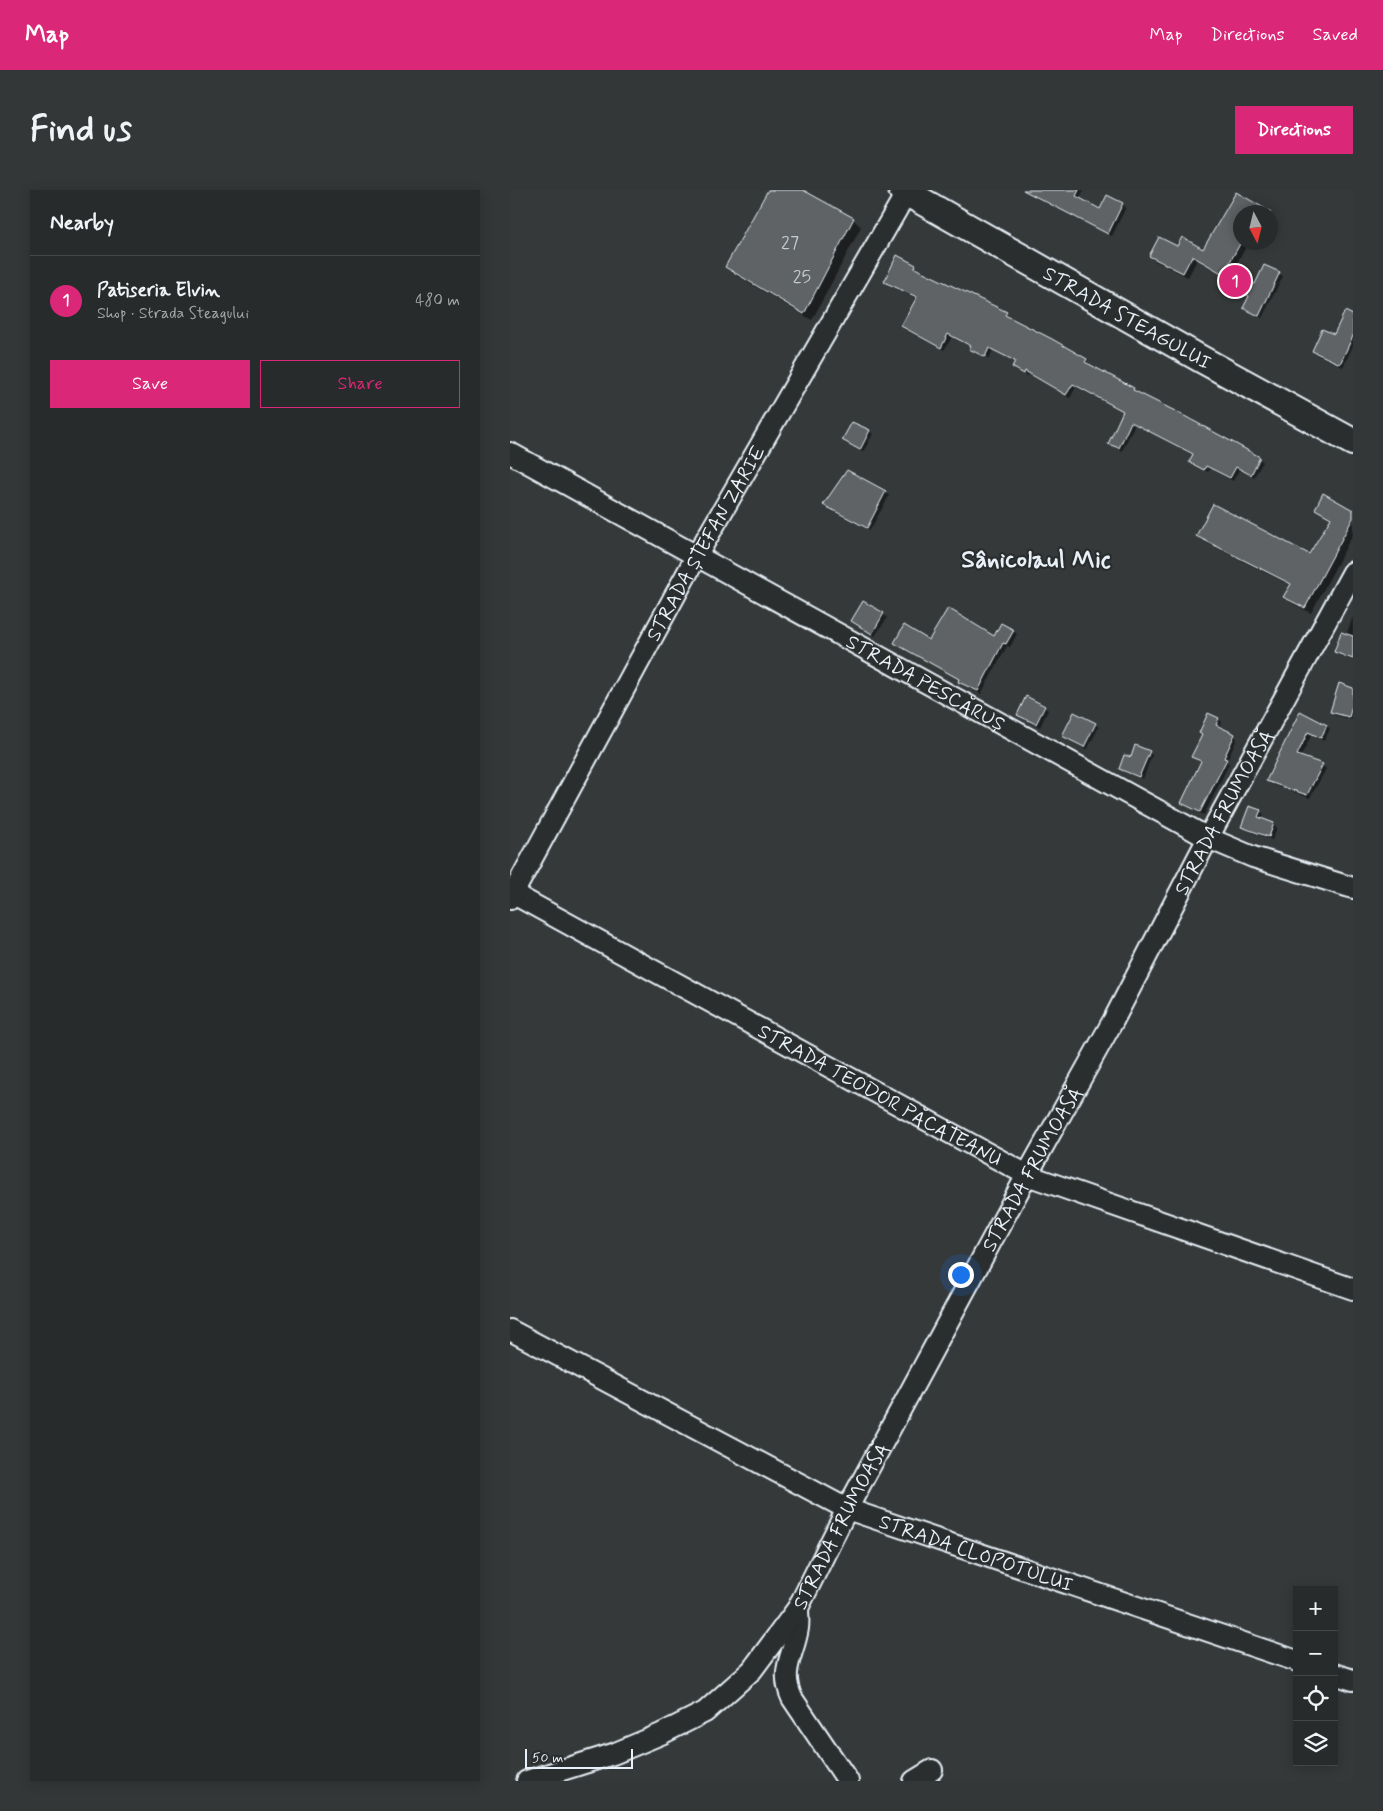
<!DOCTYPE html>
<html lang="en">
<head>
<meta charset="utf-8">
<style>
	body { margin:0; font-family:Mynerve,sans-serif; background:#343738; color:#f1f3f6 }
	.controls { position:absolute; right:15px; bottom:15px; display:grid; overflow:hidden; border-radius:0px; box-shadow:0 2px 12px #0003 }
	.controls button { width:45px; height:45px; display:grid; place-items:center; padding:0; border:0; border-bottom:1px solid #444748; background:#282b2c; color:#f1f3f6; font:25px sans-serif }
	.compass { position:absolute; left:723px; top:15px; width:45px; height:45px; border-radius:50%; background:#282b2c; box-shadow:0 2px 12px #0003; rotate:173deg }
	.scale { position:absolute; left:15px; bottom:12px; width:108px; box-sizing:border-box; padding-left:5px; border:2px solid #e8f1f8; border-top:0; font-size:14px; line-height:18px; white-space:nowrap; color:#e8f1f8; -webkit-text-stroke:4px #2a2d2e; paint-order:stroke }
	.you { position:absolute; left:450px; top:1084px; width:18px; height:18px; margin:-12px; border:4px solid #fff; border-radius:50%; background:#1a73e8; box-shadow:0 0 0 8px #1a73e833 }
	.badge { display:grid; place-items:center; width:32px; height:32px; border-radius:50%; background:#db2777; color:#fff; font-size:16px; font-weight:700 }
	.pin { position:absolute; translate:-50% -50%; border:2px solid #fff; box-shadow:0 1px 5px #0006 }
	.list { margin:0; padding:0; list-style:none }
	h2 { display:flex; justify-content:space-between; align-items:center; height:65px; margin:0; padding:0 20px; font-size:21px }
	h2 small { font-size:16px; font-weight:400; color:#a5a7a9 }
	.list li { display:grid; grid-template-columns:32px 1fr auto; gap:15px; align-items:center; box-sizing:border-box; height:90px; padding:0 20px; border-top:1px solid #444748 }
	.list b { display:block; font-size:19px; white-space:nowrap }
	.list p { margin:0; font-size:16px; white-space:nowrap; color:#a5a7a9 }
	.list em { font-size:16px; font-style:normal; color:#a5a7a9 }
	.actions { display:flex; gap:10px; padding:15px 20px }
	.actions a { flex:1; padding:11px 0; border:1px solid #db2777; border-radius:0px; text-align:center; font-size:18px; color:#db2777 }
	.actions .main { background:#db2777; color:#fff }
	.icon { flex:none; width:28px; height:28px; fill:none; stroke:currentColor; stroke-width:2; stroke-linecap:round; stroke-linejoin:round }
	.map { position:relative; flex:none; width:843px; height:1591px; overflow:hidden; border-radius:0px }
	header { display:flex; align-items:center; gap:30px; box-sizing:border-box; height:70px; padding:0 25px; background:#db2777; color:#fff }
	header strong { font-size:24px }
	nav { display:flex; gap:28px; margin-inline-start:auto; font-size:18px }
	.intro { display:flex; align-items:center; justify-content:space-between; box-sizing:border-box; height:120px; padding:0 30px }
	h1 { margin:0; font-size:35px }
	.button { padding:12px 22px; border-radius:0px; background:#db2777; color:#fff; font-size:18px; font-weight:700 }
	main { display:flex; gap:30px; padding:0 30px }
	aside { flex:1; background:#282b2c; border-radius:0px; box-shadow:0 2px 12px #0003 }
	.map>svg:first-child { display:block }
	.shadow { fill:#0007 }
	.building { fill:#5f6365; stroke:#e8f1f8 }
	.lines { fill:none; stroke-linecap:round; stroke-linejoin:round }
	.minor-casing { stroke:#e8f1f8; stroke-width:24 }
	.major-casing { stroke:#e8f1f8; stroke-width:30 }
	.minor { stroke:#2a2d2e; stroke-width:20 }
	.major { stroke:#2a2d2e; stroke-width:26 }
	.labels { text-anchor:middle; stroke-width:4.5; stroke-linejoin:round; paint-order:stroke }
	.number-label { font-size:18px; fill:#c6ced3 }
	.street-label { font-size:20px; fill:#e8f1f8; stroke:#2a2d2e }
	.district-label { font-size:25px; font-weight:bold; fill:#e8f1f8; stroke:#2a2d2e }
</style>
</head>
<body>
<header>
<strong>Map</strong>
<nav><a>Map</a><a>Directions</a><a>Saved</a></nav>
</header>
<div class="intro"><h1>Find us</h1><a class="button">Directions</a></div>
<main>
<aside>
<h2>Nearby<small></small></h2>
<ul class="list">
<li><span class="badge">1</span><div><b>Patiseria Elvin</b><p>Shop · Strada Steagului</p></div><em>480 m</em></li>
</ul>
<div class="actions"><a class="main">Save</a><a>Share</a></div>
</aside>
<div class="map">
<svg width="843" height="1591" viewBox="0 0 843 1591">
	<rect width="100%" height="100%" fill="#35393a"/>
	<filter id="ink" filterUnits="userSpaceOnUse"><feTurbulence type="fractalNoise" baseFrequency=".02" numOctaves="2"/><feDisplacementMap in="SourceGraphic" scale="10" xChannelSelector="R" yChannelSelector="G"/><feConvolveMatrix kernelMatrix="1 2 1 2 8 2 1 2 1" color-interpolation-filters="sRGB"/></filter>
	<g filter="url(#ink)">
		<!-- shadow -->
		<path class="shadow" d="M259,0H290L343,29L351,37L302,130L224,84L216,76Z
			M526,0H574L569,9L591,20L598,7L616,17L602,46L527,8L524,5Z
			M726,4L751,18L755,22H731V52H739L718,88L687,70L678,87L645,71L640,66L668,58L694,60Z
			M388,67L406,76L409,79L408,82L496,123L499,127V128L541,150L576,170L580,174L579,176L749,268L753,272L744,287L729,280L723,291L700,279L698,282L681,271L684,266L625,234L612,261L599,253L614,222L566,197L560,208L519,184L518,186L507,180L503,177L506,172L483,160L479,169L464,162L461,159L462,157L442,147L434,160L396,140L393,136L408,109L379,95L376,91Z
			M755,76L773,86L752,128L735,118L740,107L718,94L745,95Z
			M835,123L843,126V156L833,177L806,164L803,161L825,146Z
			M359,241L363,244L353,262L333,250Z
			M337,282L375,302L379,306L360,340L318,319L315,315Z
			M814,305L843,321V344L801,423L780,412L775,407L782,396L693,351L688,346L800,365L821,329L806,319Z
			M373,424L377,428L365,446L342,431Z
			M843,427V470L829,465L826,462L836,445Z
			M503,441L507,444L500,457L497,456L471,504L453,495L450,490L385,452L484,447Z
			M829,495L843,499L842,530L825,525L821,521Z
			M534,517L538,520L530,537L512,528L508,525Z
			M791,523L817,536L820,539L814,551L802,544L790,568L812,575L816,579L800,608L761,594L758,591Z
			M709,529L712,532L709,538L724,545L727,549L717,571L719,574L694,625L676,616L672,613L692,573L683,567Z
			M585,534L589,537L577,560L557,549L553,546Z
			M639,562L642,565L633,589L614,582L610,578L622,569Z
			M750,621L754,625L752,630L764,634L767,638L762,650L736,640L733,637Z"/>
		<!-- building -->
		<path class="building" d="M258,0H293L344,28L294,124L215,77Z
			M513,0H569L566,6L590,19L597,5L613,13L598,44Z
			M726,2L761,22H730V54L713,84L682,66L673,83L639,66L649,47L667,56L672,47L693,59Z
			M387,65L406,75L405,78L497,122L495,125L542,149L577,169L575,172L624,198L623,200L667,222L750,267L741,285L726,277L720,288L696,276L694,280L679,272L683,264L621,232L609,258L598,254L613,221L563,194L556,205L515,181L514,184L502,177L505,171L479,158L475,167L459,159L461,156L438,144L431,158L391,136L407,107L374,92Z
			M754,75L770,82L749,126L733,118L739,106L717,95L723,83L745,94Z
			M835,121L843,125V146L830,174L802,161L812,139L824,144Z
			M342,232L360,240L350,260L332,250Z
			M337,280L376,301L357,338L313,315Z
			M813,303L843,320V328L795,418L773,407L781,394L686,346L703,314L799,364L821,328L805,319Z
			M353,411L374,423L362,444L341,431Z
			M438,418L484,446L491,433L504,440L496,454L493,453L468,501L448,492L449,489L384,453L394,435L419,450Z
			M831,442L843,446V469L824,462Z
			M829,493L843,498V513L839,527L820,522Z
			M516,506L535,516L526,534L507,525Z
			M790,521L817,535L811,548L798,542L787,565L813,574L797,605L756,591Z
			M564,522L586,533L574,557L552,546Z
			M698,523L709,528L706,535L725,544L714,568L717,569L690,622L671,613L691,571L681,567L692,545L689,543Z
			M625,555L640,561L629,587L609,579L614,565L621,567Z
			M739,616L751,620L748,627L764,633L759,647L731,637Z"/>
		<g class="lines">
			<defs>
				<g id="minor">
					<path id="s1" d="M0,263L698,648L743,667L843,698"/>
					<path id="s2" d="M0,702L517,985L843,1099"/>
					<path id="s3" d="M0,709L187,365L398,0"/>
					<path id="s4" d="M0,1140L337,1319L787,1471"/>
					<path d="M288,1418C288,1424 289,1432 288,1438C284,1465 269,1480 282,1508L338,1591"/>
					<path d="M824,1484L843,1490"/>
					<path id="s5" d="M17,1591L103,1564L151,1544L195,1522L242,1480L288,1418L337,1319L517,985L603,831L698,648L843,382"/>
					<path d="M404,1591L422,1580"/>
				</g>
				<g id="major">
					<path id="s6" d="M392,0L691,169L843,252"/>
				</g>
			</defs>
			<!-- minor casing -->
			<use href="#minor" class="minor-casing"/>
			<!-- major casing -->
			<use href="#major" class="major-casing"/>
			<!-- minor -->
			<use href="#minor" class="minor"/>
			<!-- major -->
			<use href="#major" class="major"/>
		</g>
	</g>
	<g class="labels">
		<!-- number labels -->
		<g class="number-label">
			<text x="280" y="58">27</text>
			<text x="292" y="92">25</text>
		</g>
		<!-- street labels -->
		<g class="street-label">
			<text dy="7" stroke="none"><textPath href="#s6" startOffset="259">STRADA STEAGULUI</textPath></text>
			<text dy="7" stroke="none"><textPath href="#s3" startOffset="406">STRADA ȘTEFAN ZARIE</textPath></text>
			<text dy="7" stroke="none"><textPath href="#s1" startOffset="475">STRADA PESCĂRUȘ</textPath></text>
			<text dy="7" stroke="none"><textPath href="#s5" startOffset="1234">STRADA FRUMOASĂ</textPath></text>
			<text dy="7" stroke="none"><textPath href="#s2" startOffset="422">STRADA TEODOR PĂCĂTEANU</textPath></text>
			<text dy="7" stroke="none"><textPath href="#s5" startOffset="829">STRADA FRUMOASĂ</textPath></text>
			<text dy="7" stroke="none"><textPath href="#s5" startOffset="424">STRADA FRUMOASĂ</textPath></text>
			<text dy="7" stroke="none"><textPath href="#s4" startOffset="518">STRADA CLOPOTULUI</textPath></text>
		</g>
		<!-- district labels -->
		<g class="district-label">
			<text x="526" y="377">Sânicolaul Mic</text>
		</g>
	</g>
</svg>
<div class="controls">
<button>+</button>
<button>−</button>
<button><svg class="icon" aria-label="locate" viewBox="0 0 24 24"><circle cx="12" cy="12" r="6"/><path d="M12 2v4M12 18v4M2 12h4M18 12h4"/></svg></button>
<button><svg class="icon" aria-label="layers" viewBox="0 0 24 24"><path d="M12 4l9 5-9 5-9-5zM3 14l9 5 9-5"/></svg></button>
</div>
<svg class="compass" viewBox="-18 -18 36 36"><path d="M0-13l5 13h-10z" fill="#e53935"/><path d="M0 13l5-13h-10z" fill="#a5a7a9"/></svg>
<div class="scale">50 m</div>
<div class="you"></div>
<div class="pin badge" style="left:725px;top:91px">1</div>
</div>
</main>
</body>
</html>
